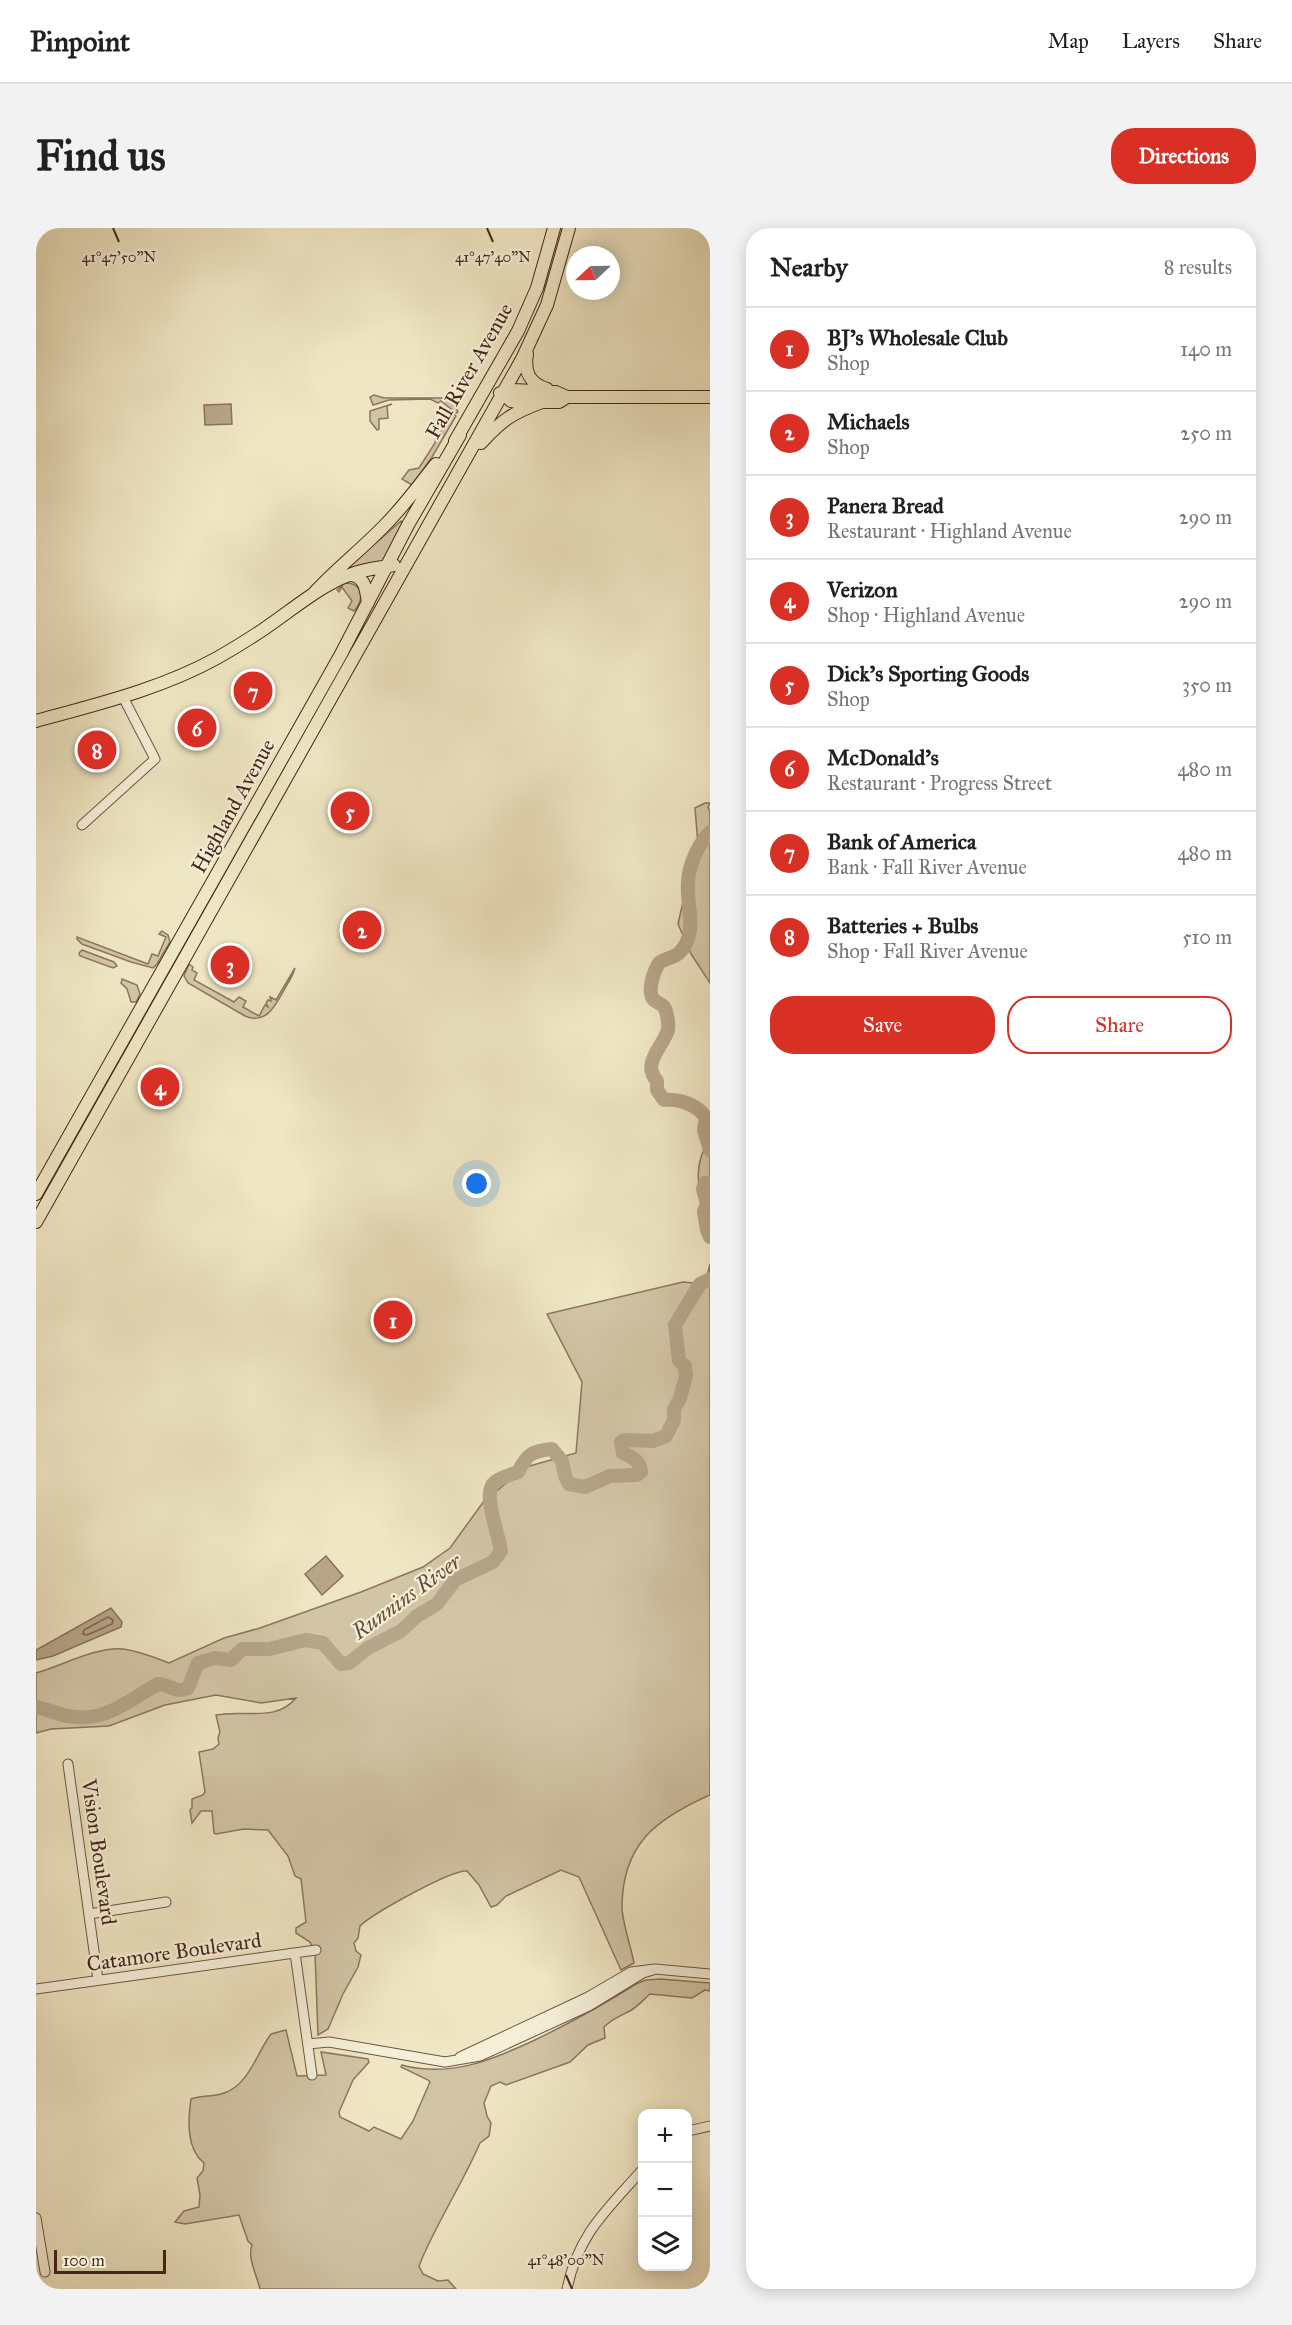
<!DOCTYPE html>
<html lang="en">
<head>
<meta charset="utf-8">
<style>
	body { margin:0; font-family:"IM FELL Great Primer",serif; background:#f2f2f2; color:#202124 }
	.controls { position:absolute; right:18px; bottom:18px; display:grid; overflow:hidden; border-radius:12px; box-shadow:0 3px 15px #0003 }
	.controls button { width:54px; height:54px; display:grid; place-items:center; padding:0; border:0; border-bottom:2px solid #e0e0e0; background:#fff; color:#202124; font:30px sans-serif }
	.compass { position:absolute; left:530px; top:18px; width:54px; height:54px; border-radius:50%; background:#fff; box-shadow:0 3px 15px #0003; rotate:248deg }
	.scale { position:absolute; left:18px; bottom:15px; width:112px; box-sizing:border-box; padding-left:6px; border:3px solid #462619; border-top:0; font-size:16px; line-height:21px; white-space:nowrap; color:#462619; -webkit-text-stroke:4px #f5efd8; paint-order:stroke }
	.you { position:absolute; left:441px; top:956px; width:21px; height:21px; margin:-15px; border:4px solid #fff; border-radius:50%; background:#1a73e8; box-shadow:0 0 0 9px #1a73e833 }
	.badge { display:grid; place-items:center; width:39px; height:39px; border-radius:50%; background:#d93025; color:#fff; font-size:20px; font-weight:700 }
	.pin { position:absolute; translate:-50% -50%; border:3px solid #fff; box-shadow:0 2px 6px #0006 }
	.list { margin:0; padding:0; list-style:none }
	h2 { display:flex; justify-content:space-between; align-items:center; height:78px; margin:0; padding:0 24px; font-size:26px }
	h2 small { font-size:20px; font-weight:400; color:#757577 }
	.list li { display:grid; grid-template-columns:39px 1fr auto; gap:18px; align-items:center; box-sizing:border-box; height:84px; padding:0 24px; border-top:2px solid #e0e0e0 }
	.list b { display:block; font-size:22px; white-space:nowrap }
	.list p { margin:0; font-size:20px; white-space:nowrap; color:#757577 }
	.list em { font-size:20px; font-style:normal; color:#757577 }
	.actions { display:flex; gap:12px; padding:18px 24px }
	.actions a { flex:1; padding:14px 0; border:2px solid #d93025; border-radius:24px; text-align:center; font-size:21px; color:#d93025 }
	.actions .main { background:#d93025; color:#fff }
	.icon { flex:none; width:33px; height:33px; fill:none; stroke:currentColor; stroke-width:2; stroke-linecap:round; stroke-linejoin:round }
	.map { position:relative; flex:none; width:674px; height:2061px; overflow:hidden; border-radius:24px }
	header { display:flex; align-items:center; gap:36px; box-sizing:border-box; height:84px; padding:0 30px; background:#fff; border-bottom:2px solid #e0e0e0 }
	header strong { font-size:28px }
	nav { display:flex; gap:33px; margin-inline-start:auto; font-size:21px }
	.intro { display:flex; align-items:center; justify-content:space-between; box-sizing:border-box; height:144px; padding:0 36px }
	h1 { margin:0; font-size:42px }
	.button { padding:15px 27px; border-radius:24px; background:#d93025; color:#fff; font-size:21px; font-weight:700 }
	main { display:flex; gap:36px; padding:0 36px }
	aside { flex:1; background:#fff; border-radius:24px; box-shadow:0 3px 15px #0003 }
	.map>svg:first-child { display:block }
	.green { fill:#d2c5a6; stroke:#8c7660; stroke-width:1.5 }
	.water { fill:#b6a589; stroke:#89725c; stroke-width:1.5 }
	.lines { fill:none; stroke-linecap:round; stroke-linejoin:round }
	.shore { stroke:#7e6651; stroke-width:1.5 }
	.river { stroke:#b6a589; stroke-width:14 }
	.minor-casing { stroke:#705644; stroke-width:11 }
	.major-casing { stroke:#462619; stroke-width:14 }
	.minor { stroke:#f5efd8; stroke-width:9 }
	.major { stroke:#efe6c3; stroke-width:12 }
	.ticks { fill:none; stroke:#462619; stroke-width:2 }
	.labels { text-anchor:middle; stroke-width:4.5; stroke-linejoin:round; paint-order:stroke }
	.street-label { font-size:21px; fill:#462619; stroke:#f5efd8 }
	.water-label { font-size:22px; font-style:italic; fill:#684c3b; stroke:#f5efd8 }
	.ticks-label { font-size:15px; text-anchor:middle; fill:#462619; stroke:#f5efd8; stroke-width:4.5; stroke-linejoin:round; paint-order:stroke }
</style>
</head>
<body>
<header>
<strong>Pinpoint</strong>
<nav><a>Map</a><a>Layers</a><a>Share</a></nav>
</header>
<div class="intro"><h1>Find us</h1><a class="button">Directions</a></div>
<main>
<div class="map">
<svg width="674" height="2061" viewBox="0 0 674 2061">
	<rect width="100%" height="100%" fill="#efe6c3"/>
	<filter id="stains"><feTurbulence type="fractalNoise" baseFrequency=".00333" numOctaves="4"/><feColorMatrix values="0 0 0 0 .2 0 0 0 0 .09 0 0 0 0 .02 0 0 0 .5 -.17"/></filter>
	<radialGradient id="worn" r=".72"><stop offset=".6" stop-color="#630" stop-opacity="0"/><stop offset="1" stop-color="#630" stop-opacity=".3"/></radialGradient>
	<!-- green -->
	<path class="green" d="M338,167L348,170H410L416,173L422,184L420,185L405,173L402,175L394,171L353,172L337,177L334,169Z
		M356,176L351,178L352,190L343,191V201L341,202L334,193V183Z
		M408,179L420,188L396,229L376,257L366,251L373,242L383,240L399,215L401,205H406L402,201L407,185L406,181Z
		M365,293L366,296L347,334L311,343L310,341Z
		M309,355C328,355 328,372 318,383L312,380L316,373L306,359L303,364L301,362Z
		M669,575H674L672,579L674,584V755L655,726L642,696L647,674L663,629L659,580Z
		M126,703L132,707L134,714L121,736L117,740L95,734L46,716L41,711V709L112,736L116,726L122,728L130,709L123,706Z
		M46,722L78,734L81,738L77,740L44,728L43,725Z
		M153,736L157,739L156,742L161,745L158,752L198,774L203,769L210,773L207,779L223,788L229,777L232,779L230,775L232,772L235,773L234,769L240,772L259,740C257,748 252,755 248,762C239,778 230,797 209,788L152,755L148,748Z
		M86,751L101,757L104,766L100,774H95L91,761L85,755Z
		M674,906V997C665,976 658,951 665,929C668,921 672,915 674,906Z
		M674,1036V1567C620,1591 586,1616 586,1680C587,1697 595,1719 598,1735L585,1742L543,1649L525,1642L470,1668L461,1677L455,1679L443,1657L431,1643C416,1641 336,1686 324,1698L322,1710L318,1715L320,1723L325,1727L322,1739L307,1766L292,1801L282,1807L279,1725L274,1714L260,1705V1700L270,1694L265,1651L259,1648L252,1628L232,1602L208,1601L180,1606L178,1605L176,1583H165L156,1595L154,1582L156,1580V1571L167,1567L169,1564L163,1524L177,1521L183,1516L182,1510L184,1504L180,1487C208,1481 239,1495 260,1470L225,1475L180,1467L129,1477L73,1498L15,1501L0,1505V1445C25,1438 62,1418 87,1421C103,1423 118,1429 133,1435L188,1410L224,1400L325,1364L387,1339L414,1320L448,1273L490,1239L540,1225L546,1154L511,1086L647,1054L669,1056Z
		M625,1751L674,1755V1763L669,1762L656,1770L614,1766C607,1772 601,1779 594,1783C584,1788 576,1791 568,1799L569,1810L552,1817L534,1834L470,1857L464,1854L455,1858L448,1875L451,1888L455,1895L453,1908L444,1915C426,1957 399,1997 383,2038L387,2046L402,2053L412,2052L420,2061H224C221,2048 211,2029 216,2017L212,2013L203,1987L149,1996L139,1994L148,1983L163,1979L164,1967L161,1950L167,1943L168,1935C150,1921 152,1892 155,1871C166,1867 178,1869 188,1865C213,1857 221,1824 235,1806L250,1802L261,1848L290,1847L285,1824L332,1831L333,1834L317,1852L303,1884L304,1889L333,1903L338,1899L365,1911L377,1893L394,1854L392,1852L365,1839L366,1837C414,1850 456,1832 499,1812C534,1795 567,1777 600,1756L610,1752Z"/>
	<!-- water -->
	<path class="water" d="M195,176L196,196L169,197L168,177Z
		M290,1328L307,1348L286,1367L269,1346Z
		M75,1380L86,1394L85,1399L17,1428L0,1432V1422Z"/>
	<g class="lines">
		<!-- shore -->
		<path class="shore" d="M72,1389L77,1392L76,1396L51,1407L47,1406L48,1402Z"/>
		<!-- river -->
		<path class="river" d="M674,604C662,617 653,636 652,654C650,678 663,706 643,725C638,730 629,730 623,735C618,743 611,762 617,771C620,775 625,775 628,779C631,783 633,797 632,802C627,819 605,835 621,853V862L628,872C644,871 661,876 670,890L668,902L674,922
			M674,955H669L667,961L671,975L668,984L671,1002L674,1009
			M0,1479C11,1481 21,1486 32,1488C70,1495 91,1473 122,1456C133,1456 140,1466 152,1460L162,1435L179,1430L195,1432L206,1421H233L270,1412L287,1415L305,1436L313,1435L332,1420L365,1403L381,1388L401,1376L419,1352L457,1334L465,1323C463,1306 445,1264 459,1254C465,1249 475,1247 482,1244C491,1226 496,1223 516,1221L526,1233L529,1248L533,1256L549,1259L574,1248L601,1247L605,1244C604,1232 596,1229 587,1225L585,1214L588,1212L617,1213L630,1208L638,1192V1181L644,1170L650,1148L649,1138L643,1133L639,1097L664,1056L674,1051"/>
		<defs>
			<path id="minor" d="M46,597L119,531L87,469
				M32,1536L62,1752
				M53,1686L130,1674
				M259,1725L276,1847
				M0,1761L280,1722
				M272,1816L293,1814L409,1834L444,1828L553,1778L607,1745L617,1742
				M424,1829L552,1769L595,1744L619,1741L674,1746
				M652,1903L674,1898
				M0,1990L9,2044
				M531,2061C542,2006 571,1982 606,1942"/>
			<path id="major" d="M491,126C488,144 493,155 511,161
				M464,165L477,162L520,164L531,169H674
				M467,166L475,173L483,174H523L531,169
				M419,213L482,103L501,60L518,0
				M445,215C466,192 476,185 506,174
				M313,347C329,347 330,361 332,375
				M278,365C300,341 326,321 349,297C368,278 383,257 400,236
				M0,493C62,476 125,461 181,430C197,421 213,411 228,401C256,382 282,359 313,347C328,341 343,340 358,337
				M0,966L304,428L372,297L424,207
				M0,994L486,131L511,77L533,0"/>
		</defs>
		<!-- minor casing -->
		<use href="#minor" class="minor-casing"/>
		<!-- major casing -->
		<use href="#major" class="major-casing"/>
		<!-- minor -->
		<use href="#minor" class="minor"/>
		<!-- major -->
		<use href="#major" class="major"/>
	</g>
	<!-- ticks -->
	<path class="ticks" d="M77,0L83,14M451,0L457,14M530,2047L536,2061"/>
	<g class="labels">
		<!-- street labels -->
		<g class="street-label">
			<text transform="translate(433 143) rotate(-60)" y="7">Fall River Avenue</text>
			<text transform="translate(197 578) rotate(-61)" y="7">Highland Avenue</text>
			<text transform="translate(63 1624) rotate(82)" y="7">Vision Boulevard</text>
			<text transform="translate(138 1724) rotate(-8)" y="7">Catamore Boulevard</text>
		</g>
		<!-- water labels -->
		<g class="water-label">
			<text transform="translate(370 1368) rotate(-36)" y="8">Runnins River</text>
		</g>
	</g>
	<g class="ticks-label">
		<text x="457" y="34">41°47'40"N</text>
		<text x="83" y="34">41°47'50"N</text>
		<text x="530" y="2037">41°48'00"N</text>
	</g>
	<rect width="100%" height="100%" filter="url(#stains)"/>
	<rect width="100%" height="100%" fill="url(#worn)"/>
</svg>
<div class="controls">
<button>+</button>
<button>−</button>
<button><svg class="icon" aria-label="layers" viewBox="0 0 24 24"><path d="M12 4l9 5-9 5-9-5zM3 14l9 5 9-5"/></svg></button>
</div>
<svg class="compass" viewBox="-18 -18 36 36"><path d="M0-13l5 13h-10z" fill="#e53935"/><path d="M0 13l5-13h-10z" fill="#757577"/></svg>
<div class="scale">100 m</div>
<div class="you"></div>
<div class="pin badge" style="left:357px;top:1092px">1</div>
<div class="pin badge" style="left:326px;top:702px">2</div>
<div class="pin badge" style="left:194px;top:737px">3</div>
<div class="pin badge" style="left:124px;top:859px">4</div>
<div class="pin badge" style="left:314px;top:583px">5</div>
<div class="pin badge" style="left:161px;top:500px">6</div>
<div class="pin badge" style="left:217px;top:463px">7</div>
<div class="pin badge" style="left:61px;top:522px">8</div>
</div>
<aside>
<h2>Nearby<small>8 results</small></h2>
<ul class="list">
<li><span class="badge">1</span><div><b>BJ's Wholesale Club</b><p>Shop</p></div><em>140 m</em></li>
<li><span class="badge">2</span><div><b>Michaels</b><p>Shop</p></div><em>250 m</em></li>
<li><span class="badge">3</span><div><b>Panera Bread</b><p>Restaurant · Highland Avenue</p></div><em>290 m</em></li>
<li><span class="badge">4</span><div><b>Verizon</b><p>Shop · Highland Avenue</p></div><em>290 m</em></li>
<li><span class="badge">5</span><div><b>Dick's Sporting Goods</b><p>Shop</p></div><em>350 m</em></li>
<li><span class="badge">6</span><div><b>McDonald's</b><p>Restaurant · Progress Street</p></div><em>480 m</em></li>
<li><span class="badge">7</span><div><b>Bank of America</b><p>Bank · Fall River Avenue</p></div><em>480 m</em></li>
<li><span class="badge">8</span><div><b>Batteries + Bulbs</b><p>Shop · Fall River Avenue</p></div><em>510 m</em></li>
</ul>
<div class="actions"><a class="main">Save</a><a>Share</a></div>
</aside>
</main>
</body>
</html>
